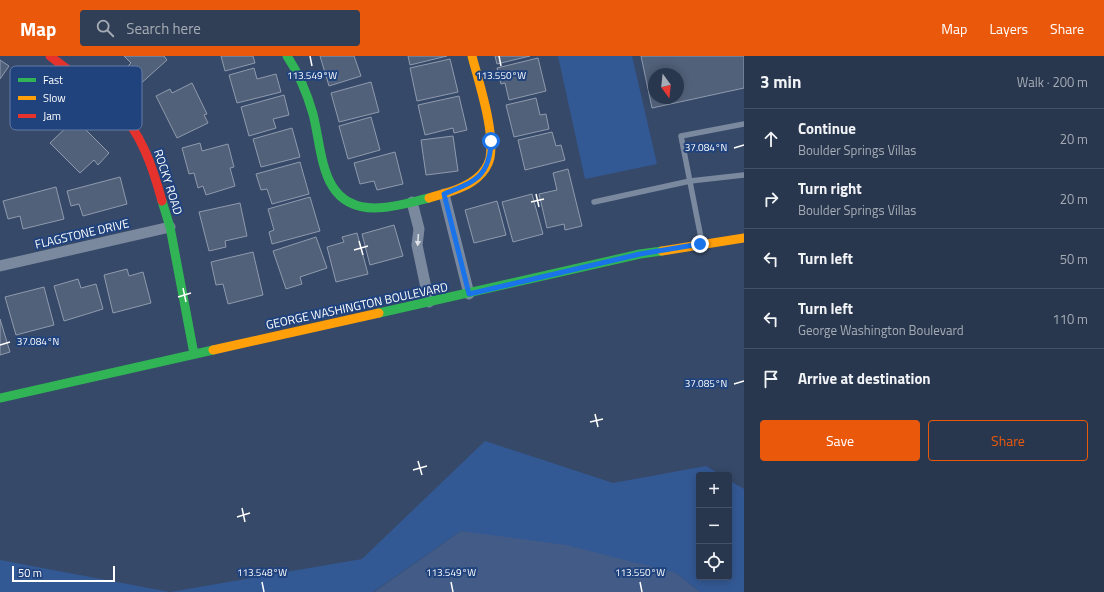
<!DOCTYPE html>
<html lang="en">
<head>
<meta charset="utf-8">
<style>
	body { margin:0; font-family:"Titillium Web",sans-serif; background:#303f55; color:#f1f3f6 }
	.controls { position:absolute; right:12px; bottom:12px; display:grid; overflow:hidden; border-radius:4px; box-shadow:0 2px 10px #0003 }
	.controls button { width:36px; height:36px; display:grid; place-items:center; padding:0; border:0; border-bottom:1px solid #445166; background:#28374e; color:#f1f3f6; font:20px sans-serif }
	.compass { position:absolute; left:648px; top:12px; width:36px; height:36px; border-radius:50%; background:#28374e; box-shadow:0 2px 10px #0003; rotate:165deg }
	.scale { position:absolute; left:12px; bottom:10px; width:103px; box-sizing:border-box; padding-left:4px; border:2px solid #fff; border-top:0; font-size:11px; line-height:14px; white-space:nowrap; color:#fff; -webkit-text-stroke:3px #20437e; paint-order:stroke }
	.stop { position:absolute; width:12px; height:12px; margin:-9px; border:3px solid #1a73e8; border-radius:50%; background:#fff }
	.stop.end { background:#1a73e8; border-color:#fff; box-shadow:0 1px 4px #0008 }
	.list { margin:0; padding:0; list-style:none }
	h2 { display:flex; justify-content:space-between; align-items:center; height:52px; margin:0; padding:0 16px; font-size:17px }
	h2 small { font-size:13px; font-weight:400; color:#a5acb6 }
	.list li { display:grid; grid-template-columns:26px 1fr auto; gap:12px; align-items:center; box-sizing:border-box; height:60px; padding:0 16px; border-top:1px solid #445166 }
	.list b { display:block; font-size:15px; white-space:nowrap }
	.list p { margin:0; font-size:13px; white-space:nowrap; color:#a5acb6 }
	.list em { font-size:13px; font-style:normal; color:#a5acb6 }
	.actions { display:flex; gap:8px; padding:12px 16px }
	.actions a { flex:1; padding:9px 0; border:1px solid #ea580c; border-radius:4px; text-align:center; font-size:14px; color:#ea580c }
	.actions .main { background:#ea580c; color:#fff }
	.icon { flex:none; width:22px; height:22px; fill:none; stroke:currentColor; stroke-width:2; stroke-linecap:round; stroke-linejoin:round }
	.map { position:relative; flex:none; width:744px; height:536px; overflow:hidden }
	header { display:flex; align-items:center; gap:24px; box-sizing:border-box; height:56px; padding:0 20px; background:#ea580c; color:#fff }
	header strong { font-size:19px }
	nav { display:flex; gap:22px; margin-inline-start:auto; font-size:14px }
	.search { width:280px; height:36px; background:#303f55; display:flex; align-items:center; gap:10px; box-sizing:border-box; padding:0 14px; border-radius:4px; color:#a5acb6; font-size:15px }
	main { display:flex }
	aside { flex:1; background:#28374e }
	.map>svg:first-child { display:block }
	.green { fill:#335995 }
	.water { fill:#435b87 }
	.building { fill:#52617a; stroke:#8f9aad; fill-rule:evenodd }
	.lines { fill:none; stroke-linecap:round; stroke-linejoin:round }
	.lane { stroke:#7b899f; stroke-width:5.5 }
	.street { stroke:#7b899f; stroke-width:11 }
	.fast { stroke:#30b455; stroke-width:9 }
	.slow { stroke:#ff9f0a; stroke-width:9 }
	.jam { stroke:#e5322d; stroke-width:9 }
	.oneway { fill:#dee2e7 }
	.route { stroke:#1a73e8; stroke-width:5 }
	.ticks { fill:none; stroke:#fff; stroke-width:1.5 }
	.labels { text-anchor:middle; stroke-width:4; stroke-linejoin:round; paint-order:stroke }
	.street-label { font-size:12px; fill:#fff; stroke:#20437e }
	.key { fill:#20437e; stroke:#637ba5; stroke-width:1 }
	.key-label { font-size:11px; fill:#fff }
	.ticks-label { font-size:10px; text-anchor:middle; fill:#fff; stroke:#20437e; stroke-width:4; stroke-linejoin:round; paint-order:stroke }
</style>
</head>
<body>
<header>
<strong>Map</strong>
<div class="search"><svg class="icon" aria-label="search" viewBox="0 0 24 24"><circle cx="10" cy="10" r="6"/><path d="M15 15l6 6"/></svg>Search here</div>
<nav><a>Map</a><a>Layers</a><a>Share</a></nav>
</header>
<main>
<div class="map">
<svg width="744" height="536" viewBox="0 0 744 536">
	<rect width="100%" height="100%" fill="#364968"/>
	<!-- green -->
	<path class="green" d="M558,0H632L657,108L585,123Z
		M485,385L613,427L706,410L721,419H699V521H729V424L744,433V536H700L676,517L461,475L373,536H0V504L170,536L362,503Z"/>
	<!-- water -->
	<path class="water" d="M461,475L566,489L676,517L700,536H374Z"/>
	<!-- building -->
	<path class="building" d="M124,0H164L167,4L138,30L124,14L131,7Z
		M221,0H253L255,7L225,15Z
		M320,0H354L361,20L329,30Z
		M408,0H447L410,9Z
		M495,0H530L497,8Z
		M641,0H744V32L652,52ZM654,18H678V42H654Z
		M538,2L546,35L509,44L505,27L501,28L497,12Z
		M450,3L458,36L417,45L410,12Z
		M0,4L9,10L0,23Z
		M254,12L257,23L276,18L281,36L237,47L229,19Z
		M371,26L379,56L339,66L331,37Z
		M192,27L207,58L204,59L208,67L177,82L156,40L170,33L172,37Z
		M284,39L289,59L273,63L276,72L249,80L241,51Z
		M459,40L467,74L454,77L453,72L425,79L418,49Z
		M536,42L540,59L546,58L549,73L514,81L506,49Z
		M371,61L380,94L348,103L339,70Z
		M75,63L109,97L98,109L94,104L80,117L50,87Z
		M292,72L300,101L261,111L253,83Z
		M552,76L556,90L561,89L565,104L525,114L518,84Z
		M453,80L458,115L426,119L421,84Z
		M200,87L202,95L228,88L234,111L230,112L235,130L206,139L203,130L198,132L194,117L189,118L182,92Z
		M395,96L403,128L377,134L374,125L360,128L354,107Z
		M300,106L309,138L272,148L267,133L261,134L256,118Z
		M568,113L582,170L565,174L564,168L547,172L539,138L557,134L553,117Z
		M120,121L127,148L83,160L79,148L71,150L67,135Z
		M56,131L64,163L23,173L20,160L8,163L3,145Z
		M532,138L543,178L513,186L502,146Z
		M310,141L320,175L272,188L269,176L274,174L268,153Z
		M497,145L506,179L474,187L465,154Z
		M240,147L247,180L225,185L226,191L209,195L199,156Z
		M394,169L403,200L370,209L362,178Z
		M357,177L368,218L336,226L327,191L344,186L342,181Z
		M316,181L327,212L300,221L302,228L286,233L273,195Z
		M253,196L263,239L228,248L223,228L216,229L211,206Z
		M127,213L129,220L143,216L151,247L113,257L104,219Z
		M78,223L81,232L96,228L103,253L64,265L54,230Z
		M44,231L54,269L16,279L5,241Z
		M0,263L10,296L0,299Z"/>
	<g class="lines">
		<!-- lane -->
		<path class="lane" d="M594,146L690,125L744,119
			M702,187L681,80L744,68"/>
		<!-- street -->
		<path class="street" d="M444,138L469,238
			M412,146L419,173L417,189L429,246
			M0,210L170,171"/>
		<!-- fast -->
		<path class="fast" d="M287,0C299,18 307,37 313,58C323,97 320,152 375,152C393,152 412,146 429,142
			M162,145L170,171L194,298
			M379,257L640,198L662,195
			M0,342L213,294"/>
		<!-- slow -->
		<path class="slow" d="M429,142C445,137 464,133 477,122C483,117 488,110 490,102C495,75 479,27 472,0
			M662,195L744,182
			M213,294L379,257"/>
		<!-- jam -->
		<path class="jam" d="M50,0C71,17 96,32 115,51C141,75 153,112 162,145"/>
	</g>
	<!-- one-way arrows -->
	<defs><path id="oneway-solid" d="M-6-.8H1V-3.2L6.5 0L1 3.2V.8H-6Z"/></defs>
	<use class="oneway" href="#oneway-solid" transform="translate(418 184) rotate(94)"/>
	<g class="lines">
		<!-- route -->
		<path class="route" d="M491,85C490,121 474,126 444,138L469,238L640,198L700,188"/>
	</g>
	<!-- ticks -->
	<path class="ticks" d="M310,0L312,10M499,0L501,10M734,92L744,89M536,138L539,151M531,146L544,143M359,185L363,199M354,194L368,190M183,232L186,246M178,241L191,237M0,289L10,286M734,328L744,325M595,358L598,371M590,366L603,363M418,405L422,419M413,414L427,410M242,452L245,466M237,461L250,457M262,526L264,536M451,526L453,536M640,526L642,536"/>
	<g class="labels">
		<!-- street labels -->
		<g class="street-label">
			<text transform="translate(168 126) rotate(72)" y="4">ROCKY ROAD</text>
			<text transform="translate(82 178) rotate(-13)" y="4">FLAGSTONE DRIVE</text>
			<text transform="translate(357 250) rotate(-12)" y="4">GEORGE WASHINGTON BOULEVARD</text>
		</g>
	</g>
	<!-- legend -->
	<rect x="10" y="10" width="132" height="64" rx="6" class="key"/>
	<rect x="18" y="22" width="18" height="4" fill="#30b455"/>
	<rect x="18" y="40" width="18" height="4" fill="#ff9f0a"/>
	<rect x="18" y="58" width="18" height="4" fill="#e5322d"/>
	<g class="key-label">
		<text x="43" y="28">Fast</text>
		<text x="43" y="46">Slow</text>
		<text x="43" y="64">Jam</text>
	</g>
	<g class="ticks-label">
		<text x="312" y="23">113.549°W</text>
		<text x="501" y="23">113.550°W</text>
		<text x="706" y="95">37.084°N</text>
		<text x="38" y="289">37.084°N</text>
		<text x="706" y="331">37.085°N</text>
		<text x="262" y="520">113.548°W</text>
		<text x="451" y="520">113.549°W</text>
		<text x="640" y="520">113.550°W</text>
	</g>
</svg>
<div class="controls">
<button>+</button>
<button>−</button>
<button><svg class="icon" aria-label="locate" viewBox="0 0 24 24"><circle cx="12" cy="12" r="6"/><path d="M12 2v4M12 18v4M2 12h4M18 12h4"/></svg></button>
</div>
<svg class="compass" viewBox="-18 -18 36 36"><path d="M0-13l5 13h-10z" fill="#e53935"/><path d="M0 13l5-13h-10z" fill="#a5acb6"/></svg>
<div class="scale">50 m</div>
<div class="stop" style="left:491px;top:85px"></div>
<div class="stop end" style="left:700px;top:188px"></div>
</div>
<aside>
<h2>3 min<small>Walk · 200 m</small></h2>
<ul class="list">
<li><svg class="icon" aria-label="ahead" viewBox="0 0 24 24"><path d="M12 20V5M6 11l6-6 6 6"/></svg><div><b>Continue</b><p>Boulder Springs Villas</p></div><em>20 m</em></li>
<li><svg class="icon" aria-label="right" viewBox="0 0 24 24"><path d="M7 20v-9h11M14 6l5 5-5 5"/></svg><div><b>Turn right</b><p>Boulder Springs Villas</p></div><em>20 m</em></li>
<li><svg class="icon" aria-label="left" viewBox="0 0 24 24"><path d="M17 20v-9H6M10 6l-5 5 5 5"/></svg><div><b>Turn left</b></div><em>50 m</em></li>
<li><svg class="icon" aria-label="left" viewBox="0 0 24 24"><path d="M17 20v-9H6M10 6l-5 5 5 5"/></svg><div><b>Turn left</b><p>George Washington Boulevard</p></div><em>110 m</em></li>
<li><svg class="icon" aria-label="arrive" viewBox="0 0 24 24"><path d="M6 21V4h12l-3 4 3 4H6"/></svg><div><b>Arrive at destination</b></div></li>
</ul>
<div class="actions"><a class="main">Save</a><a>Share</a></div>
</aside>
</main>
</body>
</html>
